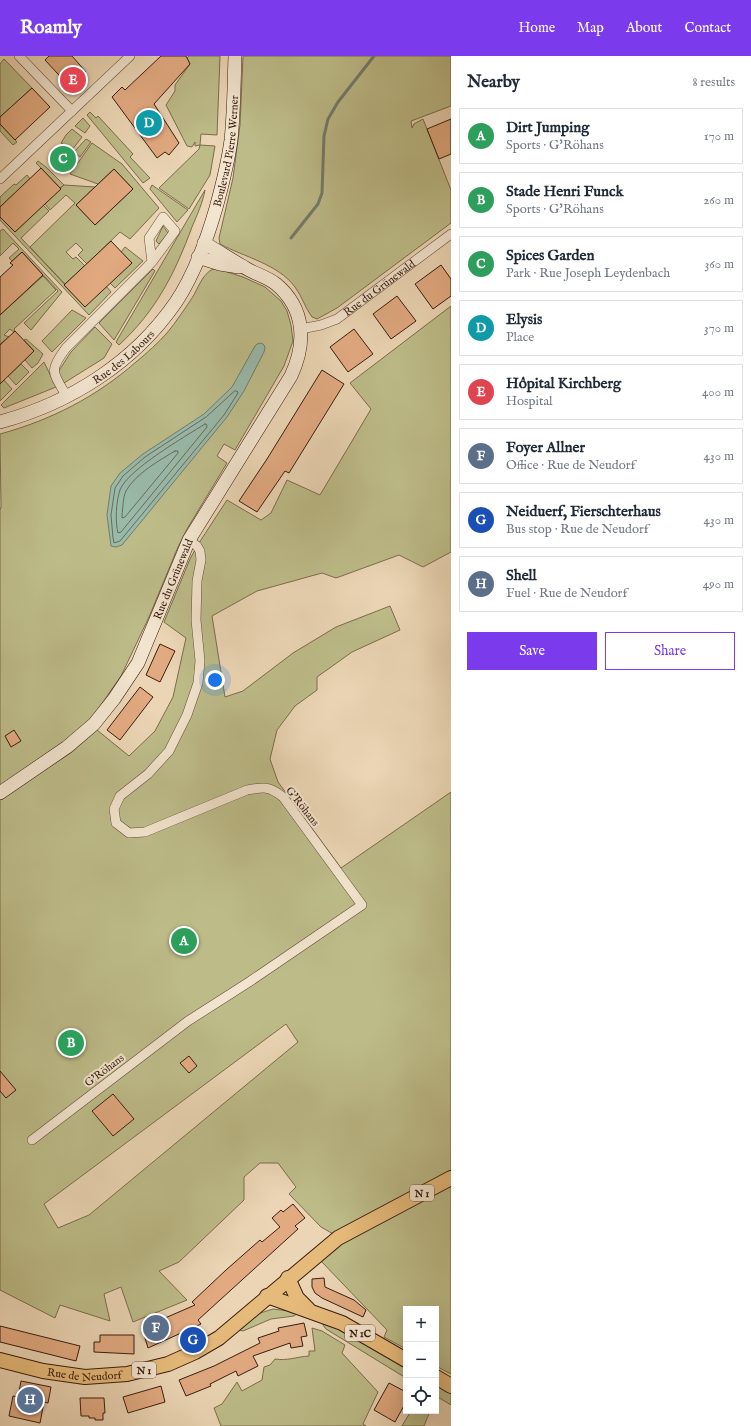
<!DOCTYPE html>
<html lang="en">
<head>
<meta charset="utf-8">
<style>
	body { margin:0; font-family:"IM FELL English",serif; background:#f6f6f7; color:#1f2937 }
	.controls { position:absolute; right:12px; bottom:12px; display:grid; overflow:hidden; border-radius:0px; box-shadow:0 4px 16px #0002 }
	.controls button { width:36px; height:36px; display:grid; place-items:center; padding:0; border:0; border-bottom:1px solid #e0e1e3; background:#fff; color:#1f2937; font:20px sans-serif }
	.you { position:absolute; left:215px; top:624px; width:14px; height:14px; margin:-10px; border:3px solid #fff; border-radius:50%; background:#1a73e8; box-shadow:0 0 0 6px #1a73e833 }
	.badge { display:grid; place-items:center; width:26px; height:26px; border-radius:50%; background:#7c3aed; color:#fff; font-size:13px; font-weight:700 }
	.pin { position:absolute; translate:-50% -50%; border:2px solid #fff; box-shadow:0 1px 4px #0006 }
	.list { margin:0; padding:0; list-style:none }
	h2 { display:flex; justify-content:space-between; align-items:center; height:52px; margin:0; padding:0 16px; font-size:17px }
	h2 small { font-size:13px; font-weight:400; color:#747a83 }
	.list li { display:grid; grid-template-columns:26px 1fr auto; gap:12px; align-items:center; box-sizing:border-box; height:56px; margin:0 8px 8px; padding:0 8px; border:1px solid #e0e1e3; border-radius:0px }
	.list b { display:block; font-size:15px; white-space:nowrap }
	.list p { margin:0; font-size:13px; white-space:nowrap; color:#747a83 }
	.list em { font-size:13px; font-style:normal; color:#747a83 }
	.actions { display:flex; gap:8px; padding:12px 16px }
	.actions a { flex:1; padding:9px 0; border:1px solid #7c3aed; border-radius:0px; text-align:center; font-size:14px; color:#7c3aed }
	.actions .main { background:#7c3aed; color:#fff }
	.icon { flex:none; width:22px; height:22px; fill:none; stroke:currentColor; stroke-width:2; stroke-linecap:round; stroke-linejoin:round }
	.map { position:relative; flex:none; width:451px; height:1370px; overflow:hidden }
	header { display:flex; align-items:center; gap:24px; box-sizing:border-box; height:56px; padding:0 20px; background:#7c3aed; color:#fff }
	header strong { font-size:19px }
	nav { display:flex; gap:22px; margin-inline-start:auto; font-size:14px }
	main { display:flex }
	aside { flex:1; background:#fff }
	.map>svg:first-child { display:block }
	.green { fill:#bdbc89; stroke:#7b6c4c; fill-rule:evenodd }
	.water { fill:#99b9a9; stroke:#737b6b }
	.lines { fill:none; stroke-linecap:round; stroke-linejoin:round }
	.shore { stroke:#696b5c; stroke-width:1 }
	.stream { stroke:#737b6b; stroke-width:3 }
	.building { fill:#e2aa81; stroke:#391d0f }
	.street-casing { stroke:#664b38; stroke-width:10 }
	.secondary-casing { stroke:#391d0f; stroke-width:14 }
	.primary-casing { stroke:#391d0f; stroke-width:16 }
	.street { stroke:#f2e4ce; stroke-width:9 }
	.secondary { stroke:#f2e4ce; stroke-width:13 }
	.primary { stroke:#e6ba7a; stroke-width:14 }
	.labels { text-anchor:middle; stroke-width:4; stroke-linejoin:round; paint-order:stroke }
	.shield { fill:#f2e4ce; stroke:#705948; stroke-width:1 }
	.shield-label { font-size:10px; font-weight:bold; fill:#391d0f }
	.street-label { font-size:11px; fill:#391d0f; stroke:#f2e4ce }
</style>
</head>
<body>
<header>
<strong>Roamly</strong>
<nav><a>Home</a><a>Map</a><a>About</a><a>Contact</a></nav>
</header>
<main>
<div class="map">
<svg width="451" height="1370" viewBox="0 0 451 1370">
	<rect width="100%" height="100%" fill="#ebd5b4"/>
	<filter id="stains"><feTurbulence type="fractalNoise" baseFrequency=".005" numOctaves="4"/><feColorMatrix values="0 0 0 0 .2 0 0 0 0 .09 0 0 0 0 .02 0 0 0 .5 -.17"/></filter>
	<radialGradient id="worn" r=".72"><stop offset=".6" stop-color="#630" stop-opacity="0"/><stop offset="1" stop-color="#630" stop-opacity=".3"/></radialGradient>
	<!-- green -->
	<path class="green" d="M189,0H220L217,79L201,78L200,89L215,90L210,119L189,153L159,132L199,93L200,89L195,90V86L192,91L187,90L166,49L175,35V29L190,8L187,2Z
		M243,0H451V50L411,65L412,72L414,68L423,63L451,134V167L337,252L317,263L312,261C305,252 302,240 295,231C278,208 244,201 220,188L219,182L233,122L240,69Z
		M4,3L32,32L0,61V8Z
		M90,56L96,62L98,60L133,98L130,101L150,122L143,127L87,59Z
		M83,62L90,70L85,77L75,70Z
		M0,68L17,86L13,89L0,75Z
		M72,73L82,81L72,94L61,87L66,79Z
		M86,83L91,86L80,101L74,96Z
		M92,87L122,108L159,152L130,183L120,176L87,208L78,199L83,194L76,187L66,196L73,203L76,201L85,210L65,228L30,191L75,147L66,139L50,154L45,148L64,129L95,131L76,149L95,169L133,133L114,113L98,128L70,118Z
		M58,90L77,105L68,117L50,101Z
		M38,105L46,111L64,129L60,132L36,107Z
		M27,119L30,123L0,151V141L14,128L16,129Z
		M152,129L188,154L177,166L150,133Z
		M205,134C203,146 197,159 192,171C175,217 156,255 119,289L116,286Z
		M43,149L49,155L21,182L85,250L106,230L111,236L89,259L0,164V161L15,176Z
		M163,170L168,177L159,188L156,185Z
		M3,173L62,236L31,274L24,267L58,235L22,196L12,205L9,202L19,193L13,187L0,200V175Z
		M125,191L143,205L115,232L110,227L121,196Z
		M153,213L155,215L114,284L99,267Z
		M213,213H218L243,221L265,231L281,245L287,255L291,269L293,285L284,310L235,394L224,388L217,400L227,407L187,473L178,491L149,561L121,620L91,663L64,687L0,730V454L1,451L0,378C51,364 96,341 136,306C147,297 158,287 167,277C176,266 184,254 192,242C198,233 202,218 213,213Z
		M43,220L56,234L14,273L15,275L14,276L10,273L4,279L9,281L0,288V259Z
		M451,250V496L423,511L399,499L336,522L322,517L257,535L212,560L225,641L243,635L293,597L336,571L390,550L400,574L352,596L317,621V634L295,650L277,674L270,703L278,726L341,812L451,736V1114L335,1179L321,1171L289,1138L296,1131L278,1107H260L244,1121V1144L179,1206L159,1215L187,1244L133,1266L121,1231L104,1238L110,1265L60,1249L55,1262L0,1234V744L72,696L97,674L129,700L155,675L173,641L186,582L164,566L190,503L197,490L227,444L261,464L271,457L287,424L320,439L371,353L350,327ZM286,968L298,986L89,1159L58,1172L44,1148Z
		M72,254L86,262L52,296L42,285Z
		M95,271L112,288L104,302L64,327L58,316L71,296Z
		M26,283L43,298L38,307L32,312L25,304L34,295L24,284Z
		M44,306L56,331L4,352L1,349Z
		M21,308L29,316L16,329L8,320Z
		M4,324L12,333L0,345V327Z
		M451,1129V1318L436,1310V1253H406V1293L384,1281L387,1274L321,1205L342,1187Z
		M273,1253L296,1256L298,1257L294,1260L271,1263L243,1275L239,1274L257,1258Z
		M323,1264L406,1304V1322L326,1273L323,1269Z
		M312,1272L322,1275L345,1289L342,1297L378,1336L363,1368L366,1370H221L214,1352L222,1348L237,1326L242,1335L262,1324L264,1311L270,1309L275,1303C287,1305 296,1301 309,1300V1295H315Z
		M436,1321L451,1330V1349L436,1340Z
		M411,1355H430L424,1370H402Z"/>
	<!-- water -->
	<path class="water" d="M261,287L264,289L265,292L264,296L244,335L227,361L122,489L116,491L111,490L107,459L111,430L120,417L143,398L204,358L232,331L255,290L257,288Z"/>
	<g class="lines">
		<!-- shore -->
		<path class="shore" d="M235,335H237L238,337L224,359L120,485L114,487L113,482L111,459L115,432L123,420L145,401L206,361Z
			M205,368L207,369V371L121,476L118,477C115,466 116,445 120,434C127,414 186,380 205,368Z
			M175,395H178V397L125,461L122,462V459C123,452 123,441 126,435C135,418 160,404 175,395Z"/>
		<!-- stream -->
		<path class="stream" d="M291,182L318,148L322,137L324,80L328,63L338,46L374,0"/>
	</g>
	<!-- building -->
	<path class="building" d="M49,0H72L86,16L69,30L45,4Z
		M161,0H186L190,8L154,48L179,87L169,99L165,96L157,102L112,41L122,31L125,34Z
		M32,32L50,51L15,84L0,68V61Z
		M451,63V98L439,103L427,73Z
		M41,112L61,133L15,176L0,161V151Z
		M114,113L133,133L95,169L76,149Z
		M111,185L132,207L85,251L64,229Z
		M22,196L43,219L0,259V221L13,209L10,207Z
		M441,209L451,223V240L433,253L415,228Z
		M397,240L416,265L391,283L373,258Z
		M354,273L373,298L348,316L330,291Z
		M15,275L34,295L0,328V289Z
		M322,314L344,328L289,417L285,415L257,456L239,445L267,403Z
		M160,588L175,595L160,626L146,619Z
		M140,631L153,641L120,684L107,674Z
		M14,674L21,685L11,691L5,680Z
		M189,1000L197,1010L189,1017L180,1007Z
		M0,1015L16,1034L6,1042L0,1035Z
		M113,1038L134,1063L113,1080L92,1055Z
		M293,1148L305,1162L295,1170L298,1173L198,1264L201,1268L148,1292L142,1272L195,1249L192,1246L226,1214L260,1184L262,1186L280,1171L272,1162L281,1154L283,1156Z
		M324,1222L325,1231L354,1244L366,1254L363,1261L322,1242L315,1237L312,1231V1223Z
		M304,1267L307,1280L301,1281L303,1290L291,1292L290,1287L253,1300L258,1310L238,1320L236,1315L210,1328L211,1330L186,1340L179,1324L214,1310L260,1287L258,1282L279,1275L278,1272Z
		M0,1270L80,1290L76,1305L0,1286Z
		M100,1279H134V1298L94,1296V1286H100Z
		M21,1325L51,1331L48,1347L44,1346L40,1367L9,1360L13,1340L18,1341Z
		M389,1327L406,1336V1346L395,1366L374,1354Z
		M161,1330L165,1346L128,1357L123,1341Z
		M80,1342H104L105,1357H103V1364H95V1362H89V1360H81Z"/>
	<g class="lines">
		<defs>
			<g id="street">
				<path d="M19,0L72,55"/>
				<path d="M0,123L130,0"/>
				<path id="s1" d="M301,273L321,269L337,263L451,178"/>
				<path d="M67,341C53,316 48,316 66,292L152,206L175,175L163,161L149,182L152,206"/>
				<path d="M32,1084L188,965L249,926L362,849L283,741C269,730 264,731 247,734L145,776L129,777L116,767L114,753L120,740L148,718L169,695L187,659L198,627L200,605L196,564L197,525L201,504L200,495L197,490L189,484"/>
			</g>
			<g id="secondary">
				<path d="M198,201L220,208L239,211"/>
				<path id="s2" d="M0,366C70,347 134,307 176,246C194,219 207,183 216,152C222,130 228,107 231,84C234,56 234,28 235,0"/>
				<path id="s3" d="M0,737L67,691L94,668L114,643L138,607L189,484L291,320C306,288 306,253 276,228C266,220 254,218 244,211C230,203 218,195 204,187"/>
			</g>
			<g id="primary">
				<path d="M288,1222L297,1242L308,1253"/>
				<path d="M267,1240L342,1267L406,1304"/>
				<path id="s4" d="M0,1304L43,1315L85,1321L127,1318L168,1308L195,1296L219,1282L338,1182L451,1122"/>
				<path d="M436,1321L451,1330"/>
			</g>
		</defs>
		<!-- street casing -->
		<use href="#street" class="street-casing"/>
		<!-- secondary casing -->
		<use href="#secondary" class="secondary-casing"/>
		<!-- primary casing -->
		<use href="#primary" class="primary-casing"/>
		<!-- street -->
		<use href="#street" class="street"/>
		<!-- secondary -->
		<use href="#secondary" class="secondary"/>
		<!-- primary -->
		<use href="#primary" class="primary"/>
	</g>
	<g class="labels">
		<!-- shield labels -->
		<g class="shield">
			<rect x="410" y="1129" width="24" height="16" rx="3"/>
			<rect x="345" y="1269" width="30" height="16" rx="3"/>
			<rect x="132" y="1306" width="24" height="16" rx="3"/>
		</g>
		<g class="shield-label">
			<text x="422" y="1141">N 1</text>
			<text x="360" y="1281">N 1C</text>
			<text x="144" y="1318">N 1</text>
		</g>
		<!-- street labels -->
		<g class="street-label">
			<text dy="4" stroke="none"><textPath href="#s2" startOffset="378">Boulevard Pierre Werner</textPath></text>
			<text dy="4" stroke="none"><textPath href="#s1" startOffset="90">Rue du Grünewald</textPath></text>
			<text dy="4" stroke="none"><textPath href="#s2" startOffset="141">Rue des Labours</textPath></text>
			<text dy="4" stroke="none"><textPath href="#s3" startOffset="283">Rue du Grünewald</textPath></text>
			<text transform="translate(303 750) rotate(52)" y="4">G'Röhans</text>
			<text transform="translate(104 1014) rotate(-37)" y="4">G'Röhans</text>
			<text dy="4" stroke="none"><textPath href="#s4" startOffset="86">Rue de Neudorf</textPath></text>
		</g>
	</g>
	<rect width="100%" height="100%" filter="url(#stains)"/>
	<rect width="100%" height="100%" fill="url(#worn)"/>
</svg>
<div class="controls">
<button>+</button>
<button>−</button>
<button><svg class="icon" aria-label="locate" viewBox="0 0 24 24"><circle cx="12" cy="12" r="6"/><path d="M12 2v4M12 18v4M2 12h4M18 12h4"/></svg></button>
</div>
<div class="you"></div>
<div class="pin badge" style="left:184px;top:885px;background:#2e9e5b">A</div>
<div class="pin badge" style="left:71px;top:987px;background:#2e9e5b">B</div>
<div class="pin badge" style="left:63px;top:103px;background:#2e9e5b">C</div>
<div class="pin badge" style="left:149px;top:67px;background:#0f9aa8">D</div>
<div class="pin badge" style="left:73px;top:24px;background:#e0444e">E</div>
<div class="pin badge" style="left:156px;top:1272px;background:#5c6f8a">F</div>
<div class="pin badge" style="left:193px;top:1284px;background:#1a4fb4">G</div>
<div class="pin badge" style="left:30px;top:1344px;background:#5c6f8a">H</div>
</div>
<aside>
<h2>Nearby<small>8 results</small></h2>
<ul class="list">
<li><span class="badge" style="background:#2e9e5b">A</span><div><b>Dirt Jumping</b><p>Sports · G'Röhans</p></div><em>170 m</em></li>
<li><span class="badge" style="background:#2e9e5b">B</span><div><b>Stade Henri Funck</b><p>Sports · G'Röhans</p></div><em>260 m</em></li>
<li><span class="badge" style="background:#2e9e5b">C</span><div><b>Spices Garden</b><p>Park · Rue Joseph Leydenbach</p></div><em>360 m</em></li>
<li><span class="badge" style="background:#0f9aa8">D</span><div><b>Elysis</b><p>Place</p></div><em>370 m</em></li>
<li><span class="badge" style="background:#e0444e">E</span><div><b>Hôpital Kirchberg</b><p>Hospital</p></div><em>400 m</em></li>
<li><span class="badge" style="background:#5c6f8a">F</span><div><b>Foyer Allner</b><p>Office · Rue de Neudorf</p></div><em>430 m</em></li>
<li><span class="badge" style="background:#1a4fb4">G</span><div><b>Neiduerf, Fierschterhaus</b><p>Bus stop · Rue de Neudorf</p></div><em>430 m</em></li>
<li><span class="badge" style="background:#5c6f8a">H</span><div><b>Shell</b><p>Fuel · Rue de Neudorf</p></div><em>490 m</em></li>
</ul>
<div class="actions"><a class="main">Save</a><a>Share</a></div>
</aside>
</main>
</body>
</html>
